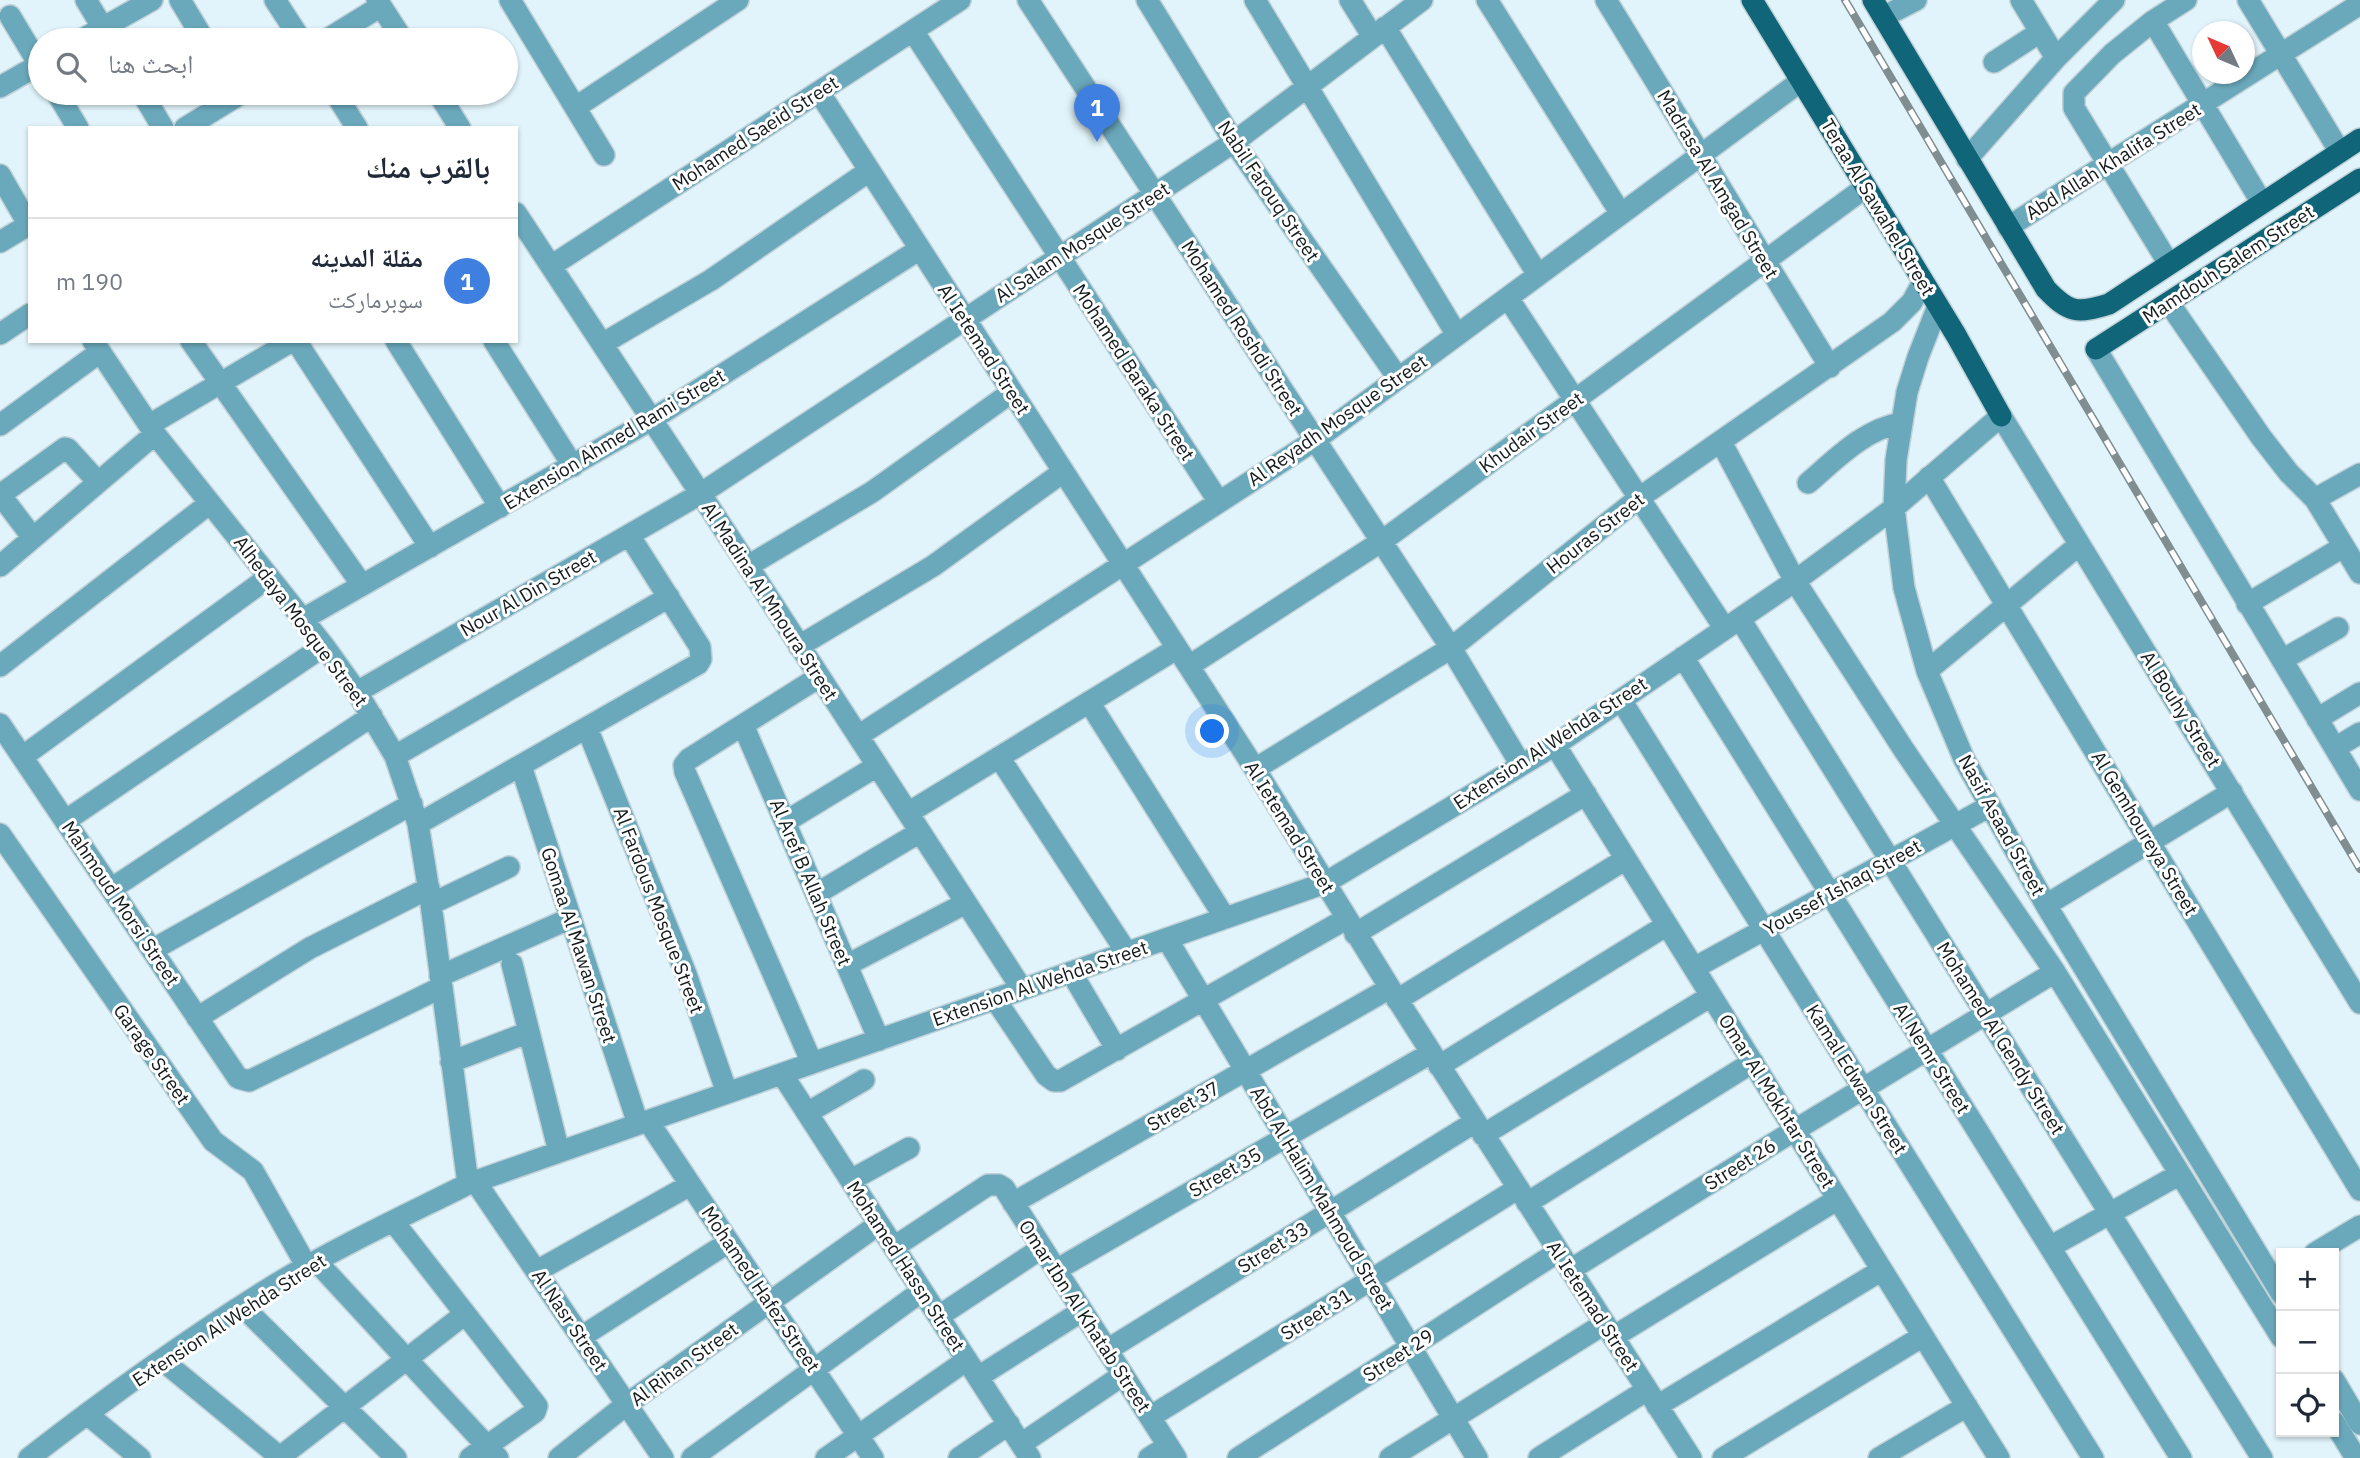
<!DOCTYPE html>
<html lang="ar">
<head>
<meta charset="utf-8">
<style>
	body { margin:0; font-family:"IBM Plex Sans","Noto Naskh Arabic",sans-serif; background:#f6f6f7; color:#1f2937; direction:rtl }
	.controls { position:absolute; right:21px; bottom:21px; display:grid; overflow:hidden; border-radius:0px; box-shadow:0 2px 5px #0004 }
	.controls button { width:63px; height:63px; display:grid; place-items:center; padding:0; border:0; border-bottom:2px solid #e0e1e3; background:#fff; color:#1f2937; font:35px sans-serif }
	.compass { position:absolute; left:2192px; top:21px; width:63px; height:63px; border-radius:50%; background:#fff; box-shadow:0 2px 5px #0004; rotate:314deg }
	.you { position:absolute; left:1213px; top:732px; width:24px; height:24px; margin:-18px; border:5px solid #fff; border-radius:50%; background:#1a73e8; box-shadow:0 0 0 10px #1a73e833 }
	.badge { display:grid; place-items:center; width:46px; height:46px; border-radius:50%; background:#0f766e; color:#fff; font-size:23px; font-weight:700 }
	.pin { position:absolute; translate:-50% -58px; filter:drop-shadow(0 2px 4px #0008) }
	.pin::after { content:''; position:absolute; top:37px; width:24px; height:21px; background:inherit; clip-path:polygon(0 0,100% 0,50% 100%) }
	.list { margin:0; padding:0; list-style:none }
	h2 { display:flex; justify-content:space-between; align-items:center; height:91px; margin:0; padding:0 28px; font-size:30px }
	h2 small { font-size:23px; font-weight:400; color:#747a83 }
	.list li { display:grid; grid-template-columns:46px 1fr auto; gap:21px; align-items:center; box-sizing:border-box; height:126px; padding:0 28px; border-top:2px solid #e0e1e3 }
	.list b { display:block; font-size:26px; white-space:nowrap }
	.list p { margin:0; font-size:23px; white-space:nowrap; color:#747a83 }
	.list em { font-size:23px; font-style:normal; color:#747a83 }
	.icon { flex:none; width:38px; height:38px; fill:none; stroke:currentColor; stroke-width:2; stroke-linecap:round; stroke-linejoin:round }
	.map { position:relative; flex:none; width:2360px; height:1458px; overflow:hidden; direction:ltr }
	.search { position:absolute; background:#fff; box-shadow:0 2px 5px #0004; left:28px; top:28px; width:490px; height:77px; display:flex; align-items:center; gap:18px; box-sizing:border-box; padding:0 24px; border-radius:38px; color:#747a83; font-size:26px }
	.panel { position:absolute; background:#fff; box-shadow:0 2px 5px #0004; left:28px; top:126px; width:490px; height:217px; border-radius:0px; direction:rtl }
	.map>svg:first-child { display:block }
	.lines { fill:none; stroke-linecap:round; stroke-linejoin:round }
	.minor-casing { stroke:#c0d1d7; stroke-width:24 }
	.major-casing { stroke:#c0d1d7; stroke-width:24 }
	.minor { stroke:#6aa8bc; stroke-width:21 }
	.major { stroke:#116579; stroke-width:21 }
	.rail-casing { stroke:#808e92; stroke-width:8 }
	.rail { stroke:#fff; stroke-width:5; stroke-dasharray:16; stroke-linecap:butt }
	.labels { text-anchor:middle; stroke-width:6; stroke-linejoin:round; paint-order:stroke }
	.street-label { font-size:19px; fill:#131a1c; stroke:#fff }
</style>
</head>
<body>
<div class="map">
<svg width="2360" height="1458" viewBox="0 0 2360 1458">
	<rect width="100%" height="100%" fill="#e1f4fb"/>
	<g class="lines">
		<defs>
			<path id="minor" d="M86,0L109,38
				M180,0L204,40
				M275,0L301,40
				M377,0L403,40
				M510,0L604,155
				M1028,0L1451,648L1521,765
				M1147,0L1234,142L1398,378
				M1255,0L1457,335
				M1350,0L1373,37
				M1487,0L1621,214
				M1606,0L1830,367
				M2021,0L2056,58
				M2248,0L2340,152
				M10,16L40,66
				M1883,17L1916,0
				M2153,21L2262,203
				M1385,27L1538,275
				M913,31L1219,502
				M81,40L152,0
				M326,40L381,6
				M1994,62L2040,32
				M0,87L40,64
				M819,92L1255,769L1390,988L1691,1458
				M57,93L78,128
				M142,93L163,128
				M335,93L357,128
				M438,93L460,128
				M576,107L738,0
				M185,128L242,93
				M1967,159L2056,58L2114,0
				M0,175L30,227
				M516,213L748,566L1022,989
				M2008,227L2360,4
				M0,242L30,224
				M2169,264L2074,108V93L2112,54L2153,21L2186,0
				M551,266L960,0
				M1508,298L1725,629
				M2169,303L2261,437L2289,473L2315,499L2360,573
				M1938,306L1918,357L1907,392L1896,460L1894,508L1904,588L1927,671L1964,759L2046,905L2281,1293
				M0,334L30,314
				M93,341L155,434L324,646L357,692L395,756L418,824L431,904L468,1184
				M191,341L362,585
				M296,341L430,547
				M396,341L500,507
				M494,341L573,466
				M602,344L711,280L869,171
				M2096,349L2360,790
				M0,425L100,352
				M149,425L292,341
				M1721,442L1795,581L1904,750L2055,972L2281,1337
				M1929,477L2360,1190
				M1808,483C1835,460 1864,429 1901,423
				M2315,499L2360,474
				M33,538L5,501L4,493L7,490L65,448L68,449L98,482
				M0,566L155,434
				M748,566L872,492L1012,392
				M2247,604L2343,547
				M303,619L651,420L920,249
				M1740,619L2262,1458
				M799,646L933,566L1063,472
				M1683,657L2181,1458
				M2282,660L2338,628
				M0,666L210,503
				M1189,666L1382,541L1866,187
				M1927,671L2079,545
				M357,692L700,494L1234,142L1422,0
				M1621,700L2093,1458
				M1089,702L1225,918
				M2317,719L2360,693
				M0,724L238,1078L249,1081L442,987
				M743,725L879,1040
				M587,728L686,974L727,1093
				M858,736L1315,440L1801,81
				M1555,745L1999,1458
				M2335,748L2360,733
				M395,756L669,597
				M22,757L269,577
				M999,757L1127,953
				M521,766L638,1124
				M1255,769L1451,648L1639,498L1892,322L1912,302L1923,282
				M908,813L1176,649
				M65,821L324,646
				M785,822L877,766
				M418,824L698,664L701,659L700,647L629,535
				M0,834L213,1141L253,1171L307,1267
				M111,889L372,716
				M816,894L920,832
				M431,904L509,867
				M2046,905L2232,792
				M1355,934L1586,794
				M1167,939L1477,1458
				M152,950L412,804
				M512,964L559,1152
				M847,965L966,903
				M1694,968L1990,806
				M1071,972L1117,1050
				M440,976L571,918
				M995,999L1046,1075L1054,1081H1060L1346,919
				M1397,1000L1626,859
				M197,1018L310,948L429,888
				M451,1062L529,1032
				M812,1063L685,772L684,765L689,759L819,677
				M1439,1066L1667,925
				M782,1074L1030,1458
				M807,1113L864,1080
				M648,1121L873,1458
				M1483,1135L1711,996
				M851,1180L909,1148
				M475,1181L663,1458
				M1013,1203L1390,988
				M1527,1203L1753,1062
				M393,1221L537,1406L535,1412L470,1458
				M894,1247L988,1185H999L1004,1188L1176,1458
				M2050,1247L2180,1174
				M2315,1253L2360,1226
				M317,1262L498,1458
				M1056,1270L1431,1053
				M1570,1270L1795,1130L2055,972
				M537,1271L690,1185
				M243,1307L396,1458
				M939,1316L1042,1248
				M581,1337L729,1242
				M1613,1337L1838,1199
				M1107,1350L1475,1122
				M162,1360L281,1458
				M978,1377L1082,1311
				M2334,1380L2360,1424
				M1657,1406L1882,1270
				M87,1414L140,1458
				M1150,1417L1517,1189
				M2334,1422L2356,1458
				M1021,1444L1123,1375
				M280,1457L465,1314
				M29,1458C109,1396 192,1336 278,1283C339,1246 404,1216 468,1184L1325,883L1555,745L1795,581L1894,508L2001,416L2360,1003
				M559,1458L627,1404L879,1224
				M692,1458L922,1291
				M826,1458L967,1360
				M959,1458L1009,1424
				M1149,1458L1168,1446
				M1238,1458L1558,1252
				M1390,1458L1604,1324
				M1539,1458L1647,1390
				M1723,1458L1923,1336
				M1879,1458L1967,1406"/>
			<path id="major" d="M1752,0L1956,335L2001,416
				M1873,0L2046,289C2069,313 2077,314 2109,304L2360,139
				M2096,349L2360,179"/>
		</defs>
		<!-- minor casing -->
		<use href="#minor" class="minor-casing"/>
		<!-- major casing -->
		<use href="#major" class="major-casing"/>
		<!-- minor -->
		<use href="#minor" class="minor"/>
		<!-- major -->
		<use href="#major" class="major"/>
		<defs>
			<path id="rail" d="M1845,0L2360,869"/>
		</defs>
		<!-- rail casing -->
		<use href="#rail" class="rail-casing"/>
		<!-- rail -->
		<use href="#rail" class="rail"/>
	</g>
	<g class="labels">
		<!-- street labels -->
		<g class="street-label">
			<text transform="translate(755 133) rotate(-33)" y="7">Mohamed Saeid Street</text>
			<text transform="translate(2113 161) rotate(-32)" y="7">Abd Allah Khalifa Street</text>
			<text transform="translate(1718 184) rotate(59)" y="7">Madrasa Al Amgad Street</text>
			<text transform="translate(1269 191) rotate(56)" y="7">Nabil Farouq Street</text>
			<text transform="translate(1878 207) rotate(59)" y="7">Teraa Al Sawahel Street</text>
			<text transform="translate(1082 242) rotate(-33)" y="7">Al Salam Mosque Street</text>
			<text transform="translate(2228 264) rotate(-33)" y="7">Mamdouh Salem Street</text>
			<text transform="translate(1242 328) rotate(57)" y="7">Mohamed Roshdi Street</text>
			<text transform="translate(984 349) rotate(57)" y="7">Al Ietemad Street</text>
			<text transform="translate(1134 372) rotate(57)" y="7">Mohamed Baraka Street</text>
			<text transform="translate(1337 420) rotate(-35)" y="7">Al Reyadh Mosque Street</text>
			<text transform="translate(1531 432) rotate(-36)" y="7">Khudair Street</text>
			<text transform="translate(614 439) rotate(-31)" y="7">Extension Ahmed Rami Street</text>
			<text transform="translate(1595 533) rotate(-38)" y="7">Houras Street</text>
			<text transform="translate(528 593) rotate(-30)" y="7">Nour Al Din Street</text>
			<text transform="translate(770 601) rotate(57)" y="7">Al Madina Al Mnoura Street</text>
			<text transform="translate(301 621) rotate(53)" y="7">Alhedaya Mosque Street</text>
			<text transform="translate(2181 709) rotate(58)" y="7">Al Bouhy Street</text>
			<text transform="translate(1550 743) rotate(-33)" y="7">Extension Al Wehda Street</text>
			<text transform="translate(2002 825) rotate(61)" y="7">Nasif Asaad Street</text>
			<text transform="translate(1290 827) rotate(58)" y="7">Al Ietemad Street</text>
			<text transform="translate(2145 833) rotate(59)" y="7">Al Gemhoureya Street</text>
			<text transform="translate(811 882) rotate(67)" y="7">Al Aref B Allah Street</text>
			<text transform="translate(1842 887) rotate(-29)" y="7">Youssef Ishaq Street</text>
			<text transform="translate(121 903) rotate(56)" y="7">Mahmoud Morsi Street</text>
			<text transform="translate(659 910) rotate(69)" y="7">Al Fardous Mosque Street</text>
			<text transform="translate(579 945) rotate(72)" y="7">Gomaa Al Mawan Street</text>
			<text transform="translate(1040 983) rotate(-19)" y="7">Extension Al Wehda Street</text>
			<text transform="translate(2001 1038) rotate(58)" y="7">Mohamed Al Gendy Street</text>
			<text transform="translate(152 1054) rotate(55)" y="7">Garage Street</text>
			<text transform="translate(1932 1058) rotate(58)" y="7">Al Nemr Street</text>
			<text transform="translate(1857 1079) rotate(58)" y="7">Kamal Edwan Street</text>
			<text transform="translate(1777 1101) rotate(58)" y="7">Omar Al Mokhtar Street</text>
			<text transform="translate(1183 1106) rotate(-30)" y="7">Street 37</text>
			<text transform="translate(1740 1164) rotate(-32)" y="7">Street 26</text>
			<text transform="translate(1225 1172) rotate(-30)" y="7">Street 35</text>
			<text transform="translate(1322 1198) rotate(59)" y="7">Abd Al Halim Mahmoud Street</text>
			<text transform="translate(1273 1247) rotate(-32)" y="7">Street 33</text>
			<text transform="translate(906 1266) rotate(57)" y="7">Mohamed Hassn Street</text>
			<text transform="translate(761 1289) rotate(56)" y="7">Mohamed Hafez Street</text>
			<text transform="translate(1593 1306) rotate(57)" y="7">Al Ietemad Street</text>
			<text transform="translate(1316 1314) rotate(-32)" y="7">Street 31</text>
			<text transform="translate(1085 1316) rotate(57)" y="7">Omar Ibn Al Khatab Street</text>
			<text transform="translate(229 1320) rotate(-33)" y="7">Extension Al Wehda Street</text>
			<text transform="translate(570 1320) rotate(56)" y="7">Al Nasr Street</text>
			<text transform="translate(1398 1355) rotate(-33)" y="7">Street 29</text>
			<text transform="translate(684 1364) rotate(-36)" y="7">Al Rihan Street</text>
		</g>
	</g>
</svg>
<div class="controls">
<button>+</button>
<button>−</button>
<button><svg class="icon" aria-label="locate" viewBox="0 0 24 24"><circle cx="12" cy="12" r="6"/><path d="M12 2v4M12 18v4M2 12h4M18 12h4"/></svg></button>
</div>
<svg class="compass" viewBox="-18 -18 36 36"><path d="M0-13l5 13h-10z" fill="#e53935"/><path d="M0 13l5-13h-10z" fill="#747a83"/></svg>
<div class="you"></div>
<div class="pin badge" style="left:1097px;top:142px;background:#3f7fe0">1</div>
<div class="search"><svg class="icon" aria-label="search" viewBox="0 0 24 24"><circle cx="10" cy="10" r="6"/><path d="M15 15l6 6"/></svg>ابحث هنا</div>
<section class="panel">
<h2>بالقرب منك<small></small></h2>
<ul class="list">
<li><span class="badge" style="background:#3f7fe0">1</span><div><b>مقلة المدينه</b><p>سوبرماركت</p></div><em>190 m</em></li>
</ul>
</section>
</div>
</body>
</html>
